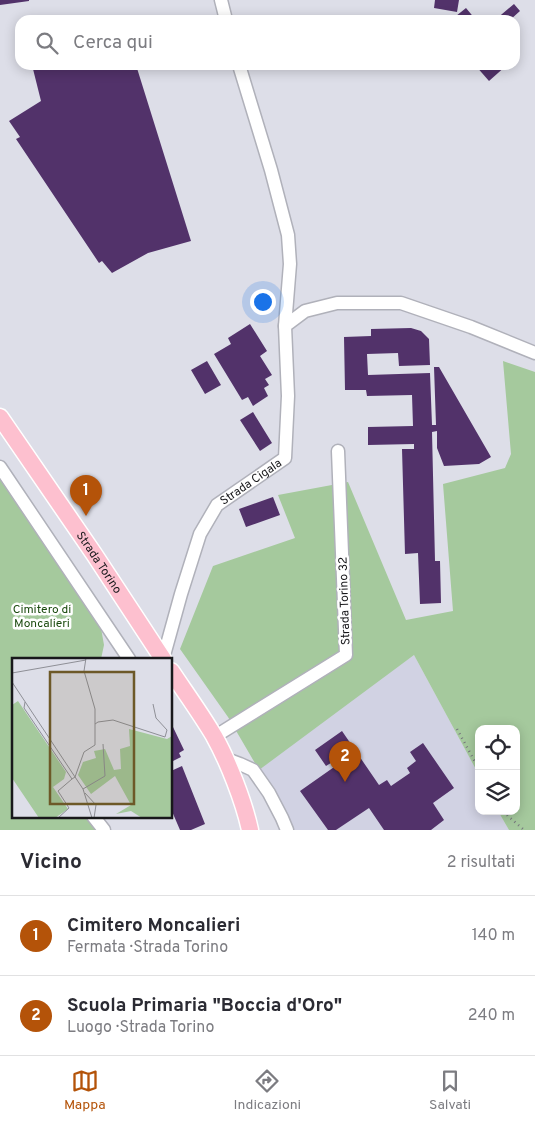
<!DOCTYPE html>
<html lang="it">
<head>
<meta charset="utf-8">
<style>
	body { margin:0; font-family:Overpass,sans-serif; background:#f2f2f3; color:#2b2b33 }
	.controls { position:absolute; right:15px; bottom:15px; display:grid; overflow:hidden; border-radius:10px; box-shadow:0 2px 12px #0003 }
	.controls button { width:45px; height:45px; display:grid; place-items:center; padding:0; border:0; border-bottom:1px solid #e1e1e2; background:#fff; color:#2b2b33; font:25px sans-serif }
	.you { position:absolute; left:262px; top:301px; width:18px; height:18px; margin:-12px; border:4px solid #fff; border-radius:50%; background:#1a73e8; box-shadow:0 0 0 8px #1a73e833 }
	.badge { display:grid; place-items:center; width:32px; height:32px; border-radius:50%; background:#b45309; color:#fff; font-size:16px; font-weight:700 }
	.pin { position:absolute; translate:-50% -41px; filter:drop-shadow(0 1px 2px #0008) }
	.pin::after { content:''; position:absolute; top:26px; width:18px; height:15px; background:inherit; clip-path:polygon(0 0,100% 0,50% 100%) }
	.list { margin:0; padding:0; list-style:none }
	h2 { display:flex; justify-content:space-between; align-items:center; height:65px; margin:0; padding:0 20px; font-size:21px }
	h2 small { font-size:16px; font-weight:400; color:#7c7c81 }
	.list li { display:grid; grid-template-columns:32px 1fr auto; gap:15px; align-items:center; box-sizing:border-box; height:80px; padding:0 20px; border-top:1px solid #e1e1e2 }
	.list b { display:block; font-size:19px; white-space:nowrap }
	.list p { margin:0; font-size:16px; white-space:nowrap; color:#7c7c81 }
	.list em { font-size:16px; font-style:normal; color:#7c7c81 }
	.icon { flex:none; width:28px; height:28px; fill:none; stroke:currentColor; stroke-width:2; stroke-linecap:round; stroke-linejoin:round }
	.map { position:relative; flex:none; width:535px; height:830px; overflow:hidden }
	.search { position:absolute; background:#fff; box-shadow:0 2px 12px #0003; left:15px; right:15px; top:15px; height:55px; display:flex; align-items:center; gap:12px; box-sizing:border-box; padding:0 18px; border-radius:15px; color:#7c7c81; font-size:19px }
	.sheet { height:225px; background:#fff }
	nav { display:flex; justify-content:space-around; align-items:center; box-sizing:border-box; height:70px; border-top:1px solid #e1e1e2; background:#fff; font-size:14px; color:#7c7c81 }
	nav a { display:grid; justify-items:center; gap:2px }
	nav .on { color:#b45309 }
	.map>svg:first-child { display:block }
	.built { fill:#d1d2e3 }
	.green { fill:#a5c99d }
	.building { fill:#52326a }
	.lines { fill:none; stroke-linecap:round; stroke-linejoin:round }
	.minor-casing { stroke:#b0b1ba; stroke-width:15 }
	.major-casing { stroke:#fff; stroke-width:19 }
	.path { stroke:#76767d; stroke-width:2.5; stroke-dasharray:1 4; stroke-linecap:butt }
	.minor { stroke:#fff; stroke-width:12 }
	.major { stroke:#fdc0cf; stroke-width:16 }
	.labels { text-anchor:middle; stroke-width:5; stroke-linejoin:round; paint-order:stroke }
	.street-label { font-size:12px; fill:#18181b; stroke:#fff }
	.park-label { font-size:12px; fill:#1b4b0f; stroke:#fff }
	.inset-road { fill:none; stroke:#8e8f96; stroke-width:1 }
	.view { fill:#6d5928; fill-opacity:0.15; stroke:#6d5928; stroke-width:2.5 }
	.inset-edge { fill:none; stroke:#18181b; stroke-width:2.5 }
</style>
</head>
<body>
<div class="map">
<svg width="535" height="830" viewBox="0 0 535 830">
	<rect width="100%" height="100%" fill="#dddee8"/>
	<!-- built -->
	<path class="built" d="M414,655L479,775V811H498L509,830H292L259,770L315,725Z"/>
	<!-- green -->
	<path class="green" d="M503,361L535,372V830H509L498,811H516V729H479V775L414,655L259,770L228,717L180,649L213,566L295,538L278,495L348,482L406,620L453,611L443,484L505,468L511,454Z
		M0,478L101,628L104,645L101,659H14V816H87L96,830H0Z"/>
	<!-- building -->
	<path class="building" d="M0,0H29V1L0,5Z
		M435,0H459L457,12L434,8Z
		M514,4L520,11L510,20H495Z
		M466,8L476,20H451Z
		M486,15L490,20H480Z
		M32,65H136L191,241L148,253L112,273L102,261L99,263L16,139L20,137L9,121L41,101Z
		M475,65H507L489,81Z
		M250,324L267,351L260,356L272,375L265,379L269,385L264,388L268,396L253,406L248,397L242,400L214,354L231,344L228,338Z
		M411,328L421,331L429,339L430,365L399,366L398,353L367,354L368,375L430,373L432,425H436L434,367H439L491,457L479,464L444,466L437,448V431L432,432L435,561H440L441,603L420,604L418,553L405,554L402,449H414V444L368,445V427L413,426L412,395L367,396L366,390H345L344,337L371,336V329Z
		M207,361L221,385L205,394L191,370Z
		M253,412L272,443L260,451L240,420Z
		M273,497L280,515L246,527L239,509Z
		M173,727L184,750L179,753L181,757L171,762V728Z
		M342,731L379,785L387,780L391,786L410,773L407,768L416,761L410,752L423,743L454,788L433,803L444,820L431,830H384L369,808L336,830H328L300,791L337,765L334,761L326,766L315,750Z
		M182,766L205,824L191,830H180L171,809V771Z"/>
	<g class="lines">
		<defs>
			<g id="minor">
				<path d="M221,0L226,20"/>
				<path d="M239,65L271,170L288,235L290,264L285,326"/>
				<path d="M0,467L129,659"/>
				<path id="s1" d="M163,659L181,594L200,534L217,505L285,458L288,396L285,326L305,311L337,303H401L471,327L535,353"/>
				<path d="M214,737L346,655L338,451"/>
				<path d="M224,758L240,764L253,770L269,793L282,818L287,830"/>
				<path d="M93,816L104,830"/>
			</g>
			<g id="major">
				<path id="s2" d="M0,417L94,554L163,659"/>
				<path d="M171,671C185,692 201,714 214,736C228,761 244,802 250,830"/>
			</g>
		</defs>
		<!-- minor casing -->
		<use href="#minor" class="minor-casing"/>
		<!-- major casing -->
		<use href="#major" class="major-casing"/>
		<!-- path -->
		<path class="path" d="M457,729L479,769
			M504,811L508,816L524,830"/>
		<!-- minor -->
		<use href="#minor" class="minor"/>
		<!-- major -->
		<use href="#major" class="major"/>
	</g>
	<g class="labels">
		<!-- street labels -->
		<g class="street-label">
			<text dy="4" stroke="none"><textPath href="#s1" startOffset="205">Strada Cigala</textPath></text>
			<text dy="4" stroke="none"><textPath href="#s2" startOffset="176">Strada Torino</textPath></text>
			<text transform="translate(344 601) rotate(-92)" y="4">Strada Torino 32</text>
		</g>
		<!-- park labels -->
		<g class="park-label">
			<text x="42" y="613">Cimitero di<tspan x="42" dy="14">Moncalieri</tspan></text>
		</g>
	</g>
	<!-- overview -->
	<g transform="translate(12 658)">
		<rect width="160" height="160" fill="#dddee8"/>
		<path d="M6,43L54,114L52,121L41,129L56,151L43,160H27L0,120V47ZM117,71L155,81L160,78V160H130L119,153L104,156L119,147L103,118L79,136L66,117L71,104L84,100L82,93L93,91L102,112L109,111L108,91L118,88Z" fill="#a5c99d"/>
		<path class="inset-road" d="M74,0L72,13L83,51V66M0,15L74,2M0,24L71,131L80,160M13,44L12,50L60,121L63,119L72,94L83,87V66L86,64L101,62L153,79L155,72L144,60L141,46M71,131L93,118L91,86M73,135L84,147L82,160M46,160L57,150L46,133L60,121"/>
		<path class="view" d="M38,14H122V146H38Z"/>
		<rect width="160" height="160" class="inset-edge"/>
	</g>
</svg>
<div class="controls">
<button><svg class="icon" aria-label="locate" viewBox="0 0 24 24"><circle cx="12" cy="12" r="6"/><path d="M12 2v4M12 18v4M2 12h4M18 12h4"/></svg></button>
<button><svg class="icon" aria-label="layers" viewBox="0 0 24 24"><path d="M12 4l9 5-9 5-9-5zM3 14l9 5 9-5"/></svg></button>
</div>
<div class="you"></div>
<div class="pin badge" style="left:86px;top:516px">1</div>
<div class="pin badge" style="left:345px;top:782px">2</div>
<div class="search"><svg class="icon" aria-label="search" viewBox="0 0 24 24"><circle cx="10" cy="10" r="6"/><path d="M15 15l6 6"/></svg>Cerca qui</div>
</div>
<section class="sheet">
<h2>Vicino<small>2 risultati</small></h2>
<ul class="list">
<li><span class="badge">1</span><div><b>Cimitero Moncalieri</b><p>Fermata · Strada Torino</p></div><em>140 m</em></li>
<li><span class="badge">2</span><div><b>Scuola Primaria &quot;Boccia d'Oro&quot;</b><p>Luogo · Strada Torino</p></div><em>240 m</em></li>
</ul>
</section>
<nav>
<a class="on"><svg class="icon" aria-label="map" viewBox="0 0 24 24"><path d="M3 6l6-2 6 2 6-2v14l-6 2-6-2-6 2zM9 4v14M15 6v14"/></svg>Mappa</a>
<a><svg class="icon" aria-label="directions" viewBox="0 0 24 24"><path d="M12 3l9 9-9 9-9-9zM9 14v-3h6M13 9l2 2-2 2"/></svg>Indicazioni</a>
<a><svg class="icon" aria-label="saved" viewBox="0 0 24 24"><path d="M7 4h10v16l-5-4-5 4z"/></svg>Salvati</a>
</nav>
</body>
</html>
